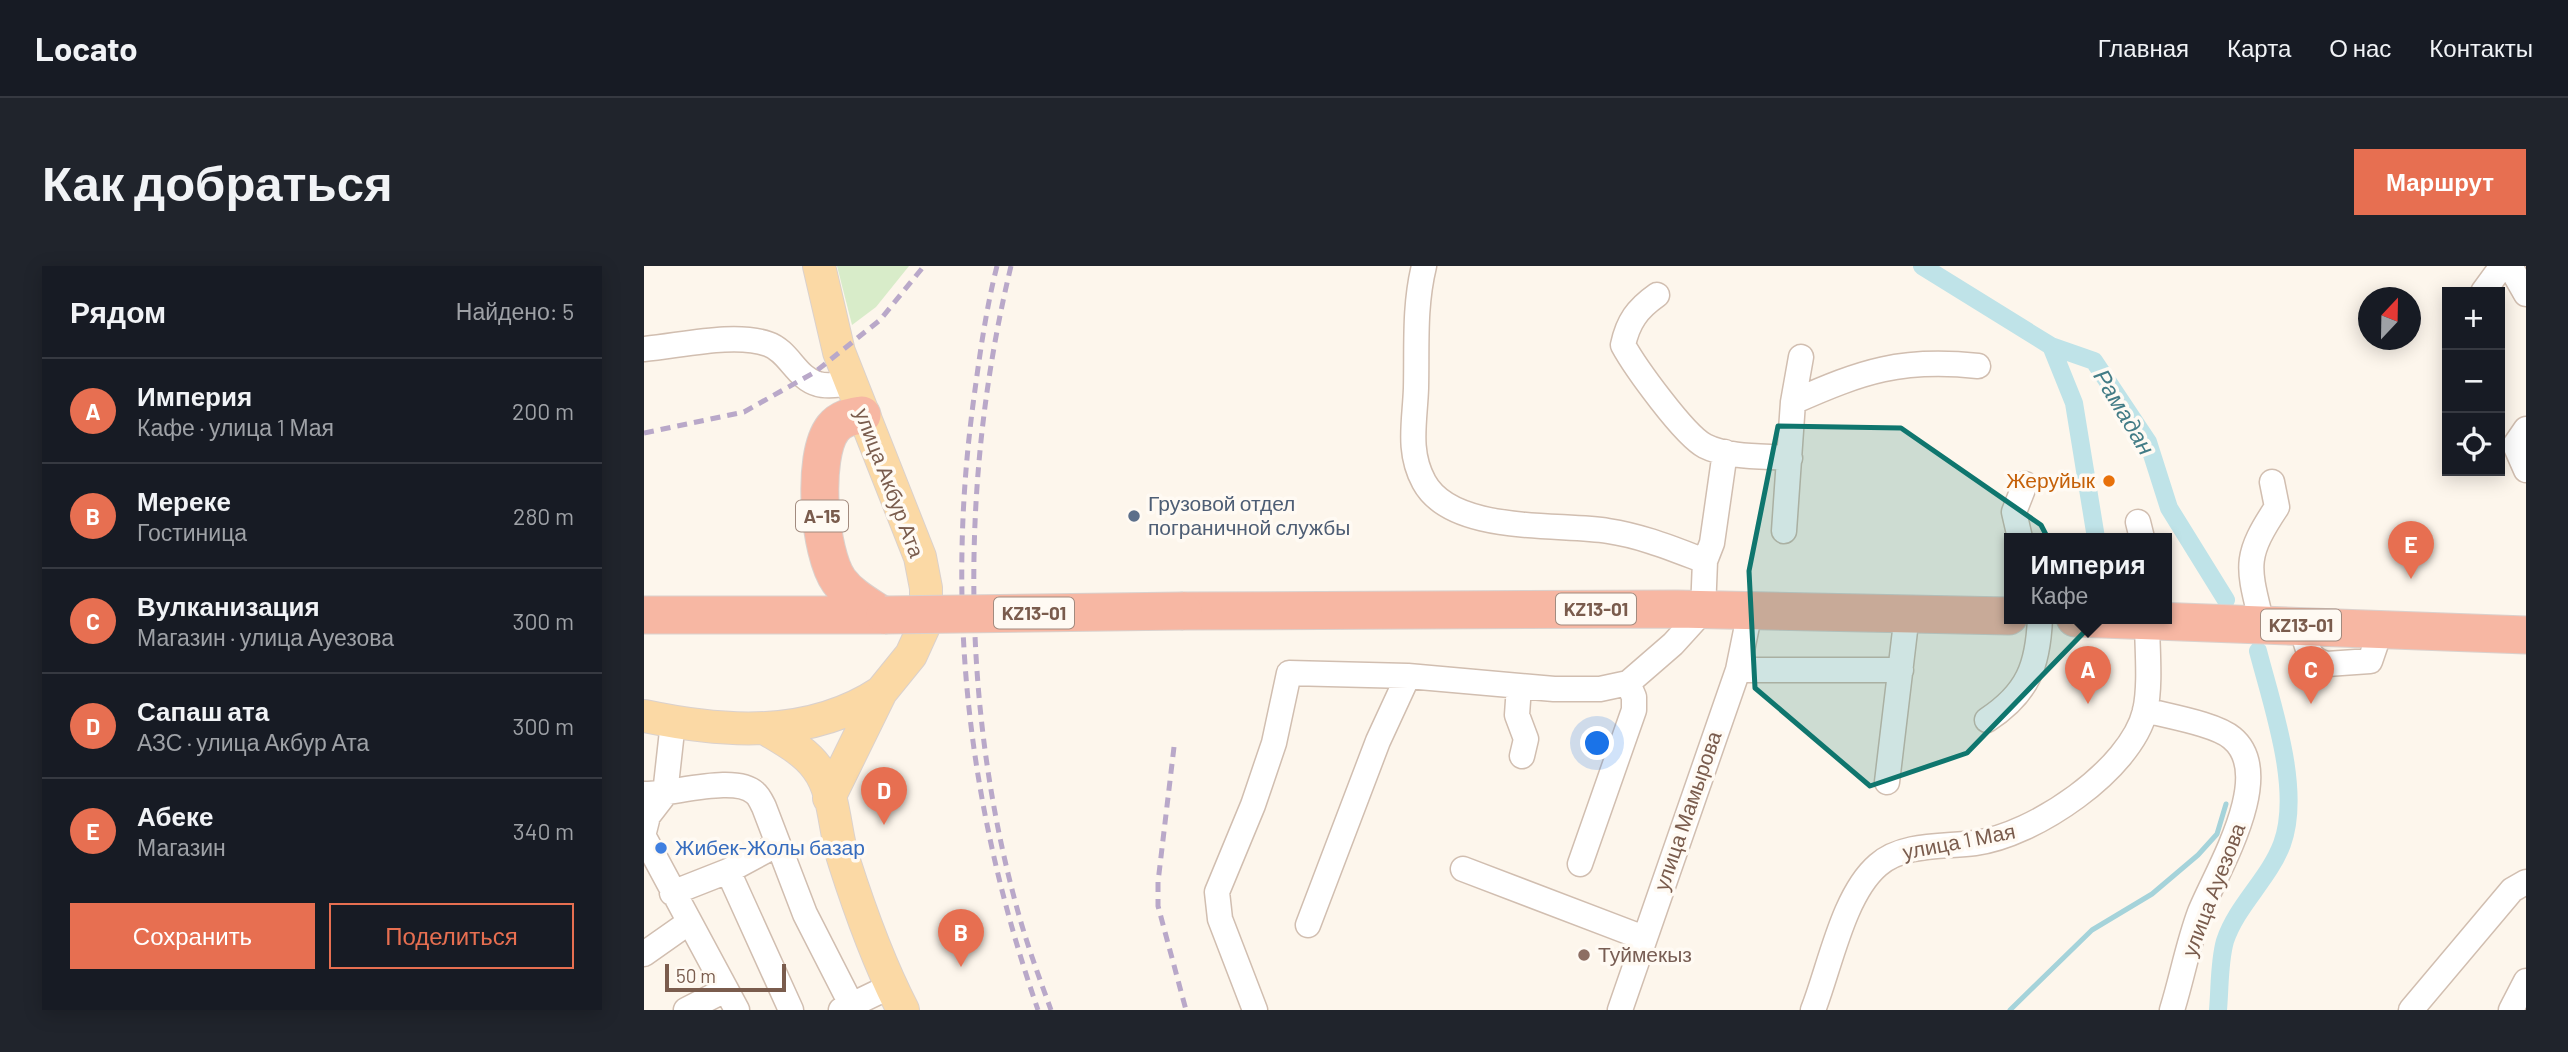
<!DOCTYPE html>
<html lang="ru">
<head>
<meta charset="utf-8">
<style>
	body { margin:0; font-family:Barlow,sans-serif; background:#20242c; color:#f1f3f6 }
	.controls { position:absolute; right:21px; top:21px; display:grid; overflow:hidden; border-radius:0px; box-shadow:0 4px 18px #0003 }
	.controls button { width:63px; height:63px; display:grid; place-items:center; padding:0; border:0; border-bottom:2px solid #363941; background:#171b24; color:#f1f3f6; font:35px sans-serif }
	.compass { position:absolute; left:1714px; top:21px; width:63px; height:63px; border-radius:50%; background:#171b24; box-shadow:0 4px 18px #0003; rotate:22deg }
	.scale { position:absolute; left:21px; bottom:18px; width:121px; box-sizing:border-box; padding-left:7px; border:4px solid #7a5c4d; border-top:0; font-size:19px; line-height:24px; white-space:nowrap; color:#7a5c4d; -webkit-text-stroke:5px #fffaf3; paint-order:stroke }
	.you { position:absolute; left:954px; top:478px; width:24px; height:24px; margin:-18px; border:5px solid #fff; border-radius:50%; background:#1a73e8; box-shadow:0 0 0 10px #1a73e833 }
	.badge { display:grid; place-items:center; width:46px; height:46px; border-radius:50%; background:#e76f51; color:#fff; font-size:23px; font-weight:700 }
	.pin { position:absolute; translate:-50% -58px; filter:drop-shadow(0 2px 4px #0008) }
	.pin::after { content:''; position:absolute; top:37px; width:24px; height:21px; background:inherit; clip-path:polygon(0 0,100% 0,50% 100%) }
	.popup { position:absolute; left:1360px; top:267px; width:168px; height:91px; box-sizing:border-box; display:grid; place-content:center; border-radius:0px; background:#171b24; filter:drop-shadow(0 2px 5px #0005); font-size:23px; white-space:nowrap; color:#9ea1a6 }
	.popup b { font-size:26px; color:#f1f3f6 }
	.popup::after { content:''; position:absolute; left:50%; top:100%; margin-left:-14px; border:14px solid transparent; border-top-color:#171b24 }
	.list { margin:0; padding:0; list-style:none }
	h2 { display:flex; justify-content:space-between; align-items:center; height:91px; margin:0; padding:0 28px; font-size:30px }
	h2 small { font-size:23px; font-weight:400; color:#9ea1a6 }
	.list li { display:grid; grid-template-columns:46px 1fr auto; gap:21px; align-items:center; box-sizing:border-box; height:105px; padding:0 28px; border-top:2px solid #363941 }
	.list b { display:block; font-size:26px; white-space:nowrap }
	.list p { margin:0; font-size:23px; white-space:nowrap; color:#9ea1a6 }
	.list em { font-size:23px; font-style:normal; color:#9ea1a6 }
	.actions { display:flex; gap:14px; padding:21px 28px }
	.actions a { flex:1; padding:16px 0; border:2px solid #e76f51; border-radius:0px; text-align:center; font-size:24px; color:#e76f51 }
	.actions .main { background:#e76f51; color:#fff }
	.icon { flex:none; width:38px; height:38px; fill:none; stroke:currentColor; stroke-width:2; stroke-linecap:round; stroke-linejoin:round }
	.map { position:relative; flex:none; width:1882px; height:744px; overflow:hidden; border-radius:0px }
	header { display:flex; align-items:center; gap:42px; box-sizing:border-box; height:98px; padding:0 35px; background:#171b24; border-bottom:2px solid #363941 }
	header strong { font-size:33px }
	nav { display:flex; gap:38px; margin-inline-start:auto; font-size:24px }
	.intro { display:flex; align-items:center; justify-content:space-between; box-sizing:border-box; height:168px; padding:0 42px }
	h1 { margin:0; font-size:49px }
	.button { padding:18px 32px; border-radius:0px; background:#e76f51; color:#fff; font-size:24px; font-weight:700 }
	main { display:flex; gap:42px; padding:0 42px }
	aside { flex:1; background:#171b24; border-radius:0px; box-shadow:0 4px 18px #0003 }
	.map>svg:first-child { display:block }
	.green { fill:#d8ecc9 }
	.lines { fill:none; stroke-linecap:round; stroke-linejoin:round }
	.stream { stroke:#a5d3da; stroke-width:5 }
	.canal { stroke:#bfe3e8; stroke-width:18 }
	.minor-casing { stroke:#d1beb0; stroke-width:27 }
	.major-casing { stroke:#dad1cd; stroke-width:34 }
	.highway-casing { stroke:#dad1cd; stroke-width:39 }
	.minor { stroke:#fff; stroke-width:24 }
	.major { stroke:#fbd9a5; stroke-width:32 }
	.highway { stroke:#f7b7a3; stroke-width:37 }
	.rail { stroke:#b9a8c9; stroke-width:5; stroke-dasharray:10 7; stroke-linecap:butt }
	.highway-bridge-casing { stroke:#dad1cd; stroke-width:39; stroke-linecap:butt }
	.highway-bridge { stroke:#f7b7a3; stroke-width:37 }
	.marked { fill:#0f766e; fill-opacity:0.2; stroke:#0f766e; stroke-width:5; stroke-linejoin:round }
	.food-dot { fill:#e8710a; stroke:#fffaf3; stroke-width:2.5 }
	.service-dot { fill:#5c6f8a; stroke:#fffaf3; stroke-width:2.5 }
	.shop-dot { fill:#3f7fe0; stroke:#fffaf3; stroke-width:2.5 }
	.education-dot { fill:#8d6e63; stroke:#fffaf3; stroke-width:2.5 }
	.labels { text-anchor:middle; stroke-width:7; stroke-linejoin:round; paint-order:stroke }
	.shield { fill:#fffaf3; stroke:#a28b7f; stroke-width:2 }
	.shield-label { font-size:19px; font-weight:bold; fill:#7a5c4d }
	.food-label { font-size:21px; fill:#c56008; stroke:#fffaf3; text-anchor:end }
	.street-label { font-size:21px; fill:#7a5c4d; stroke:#fffaf3 }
	.service-label { font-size:21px; fill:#4e5e75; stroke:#fffaf3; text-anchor:start }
	.shop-label { font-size:21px; fill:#366cbe; stroke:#fffaf3; text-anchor:start }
	.education-label { font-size:21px; fill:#785e54; stroke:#fffaf3; text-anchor:start }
	.water-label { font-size:23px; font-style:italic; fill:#437c86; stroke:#fffaf3 }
</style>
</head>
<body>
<header>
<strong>Locato</strong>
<nav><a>Главная</a><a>Карта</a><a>О нас</a><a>Контакты</a></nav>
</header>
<div class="intro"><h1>Как добраться</h1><a class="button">Маршрут</a></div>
<main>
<aside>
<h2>Рядом<small>Найдено: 5</small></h2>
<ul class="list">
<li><span class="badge">A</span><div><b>Империя</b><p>Кафе · улица 1 Мая</p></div><em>200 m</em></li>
<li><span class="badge">B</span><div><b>Мереке</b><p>Гостиница</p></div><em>280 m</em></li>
<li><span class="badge">C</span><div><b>Вулканизация</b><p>Магазин · улица Ауезова</p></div><em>300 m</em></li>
<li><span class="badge">D</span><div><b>Сапаш ата</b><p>АЗС · улица Акбур Ата</p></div><em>300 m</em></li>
<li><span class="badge">E</span><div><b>Абеке</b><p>Магазин</p></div><em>340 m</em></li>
</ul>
<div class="actions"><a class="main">Сохранить</a><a>Поделиться</a></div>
</aside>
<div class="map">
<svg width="1882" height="744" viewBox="0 0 1882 744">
	<rect width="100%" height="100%" fill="#fdf6ec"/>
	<!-- green -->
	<path class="green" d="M193,0H265L232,41L208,59Z"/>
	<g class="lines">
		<!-- stream -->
		<path class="stream" d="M1366,744L1448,664L1508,628L1554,589L1573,568L1582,538"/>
		<!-- canal -->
		<path class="canal" d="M1278,0L1407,80L1450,95L1504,176L1525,242L1582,334
			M1407,80L1430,137L1452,272
			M1574,744C1576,722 1575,696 1581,675C1593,639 1625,613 1638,578C1658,524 1628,439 1614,385"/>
		<defs>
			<path id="minor" d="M780,0C770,41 773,80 772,122C771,155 763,185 780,216C808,268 914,257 964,265C998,270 1029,283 1061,295
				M1866,0L1882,28
				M1839,26L1858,0
				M1013,29C993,43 984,56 979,79C991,101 1040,169 1061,180C1085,192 1119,190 1146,192
				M0,83C36,80 90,66 124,78C145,85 152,112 174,118C183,121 197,118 207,118
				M1149,136C1219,105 1257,92 1334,100
				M1882,163L1871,179L1882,204
				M1494,256L1498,272
				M1140,265L1149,136L1157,91
				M1376,272L1370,246L1381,218
				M1618,358C1604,300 1599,292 1633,241L1628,216
				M1658,359C1661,376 1663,394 1683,398L1726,395L1737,363
				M1094,404H1257
				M875,420L873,449L882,473L878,490
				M1501,444C1523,450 1572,458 1588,472C1633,509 1572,606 1556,646C1544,678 1538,712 1528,744
				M1343,454C1384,427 1394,400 1396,352
				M1243,516L1263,348
				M0,528C27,529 91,508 111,527C115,530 118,537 120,541L161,648L210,744
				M0,566L4,550L21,528L29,456
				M0,571L93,744
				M936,598L990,444V431L984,417
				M819,603L1000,672
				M84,605L147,744
				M28,627L84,605L134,578
				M664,659L734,475L764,410
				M0,688L44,657
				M42,744L81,724
				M197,744L247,720
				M611,744L576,653L573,626L609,539L630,477L645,407L764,410L910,423H956L984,417L1029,378L1059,345L1061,295L1068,277L1081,186
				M976,744L1094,404L1106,345
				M1169,744C1186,701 1199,629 1234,599C1259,577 1300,581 1331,577C1389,570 1487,504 1501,445C1507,419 1503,381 1503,354
				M1767,744L1868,624L1882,616
				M1867,744L1882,715"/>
			<path id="major" d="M175,0L195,86L276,291L282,322V356L267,389L237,426L185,532
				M0,450C80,467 166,473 237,426
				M122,463C140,474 161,485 173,502C192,527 190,567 200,595C216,645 235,698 259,744"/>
			<path id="highway" d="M218,149C206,151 197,152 189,162C167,190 175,287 195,315C206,330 223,339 238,349
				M539,345L1033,343L1365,350
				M0,349H241
				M1431,352L1882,369"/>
		</defs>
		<!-- minor casing -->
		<use href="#minor" class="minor-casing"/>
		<!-- major casing -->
		<use href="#major" class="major-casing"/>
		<!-- highway casing -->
		<use href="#highway" class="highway-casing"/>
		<!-- minor -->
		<use href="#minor" class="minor"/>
		<!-- major -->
		<use href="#major" class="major"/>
		<!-- highway -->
		<use href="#highway" class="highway"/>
		<!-- rail -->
		<path class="rail" d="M353,0C342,43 336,87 330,131C301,343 324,542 394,744
			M367,0C316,211 316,443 376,653C385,684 396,714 407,744
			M0,167L100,146L171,106L236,54L280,0
			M530,481L514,616V640L542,744"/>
		<defs>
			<path id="highway-bridge" d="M241,349L539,345"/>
		</defs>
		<!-- highway-bridge casing -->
		<use href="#highway-bridge" class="highway-bridge-casing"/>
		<!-- highway-bridge -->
		<use href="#highway-bridge" class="highway-bridge"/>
	</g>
	<!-- marked area -->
	<path class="marked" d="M1134,160L1257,162L1397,259L1448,358L1323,487L1226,520L1111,422L1105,305Z"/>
	<!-- markers -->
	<circle class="food-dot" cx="1465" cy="215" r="7"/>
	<circle class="service-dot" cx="490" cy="250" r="7"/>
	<circle class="shop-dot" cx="17" cy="582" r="7"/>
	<circle class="education-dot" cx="940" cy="689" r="7"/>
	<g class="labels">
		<!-- shield labels -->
		<g class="shield">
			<rect x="152" y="234.5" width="52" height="31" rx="5"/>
			<rect x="912" y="327.5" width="80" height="31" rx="5"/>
			<rect x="350" y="331.5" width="80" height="31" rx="5"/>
			<rect x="1617" y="343.5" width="80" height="31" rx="5"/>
		</g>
		<g class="shield-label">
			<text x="178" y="257">A-15</text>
			<text x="952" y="350">KZ13-01</text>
			<text x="390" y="354">KZ13-01</text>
			<text x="1657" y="366">KZ13-01</text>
		</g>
		<!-- food labels -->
		<g class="food-label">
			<text x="1451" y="222">Жеруйык</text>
		</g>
		<!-- street labels -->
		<g class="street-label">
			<text transform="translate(245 217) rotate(69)" y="7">улица Акбур Ата</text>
			<text transform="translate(1044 545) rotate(-71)" y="7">улица Мамырова</text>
			<text transform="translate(1315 576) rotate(-11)" y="7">улица 1 Мая</text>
			<text transform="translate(1570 624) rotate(-69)" y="7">улица Ауезова</text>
		</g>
		<!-- service labels -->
		<g class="service-label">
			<text x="504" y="245">Грузовой отдел<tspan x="504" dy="24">пограничной службы</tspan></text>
		</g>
		<!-- shop labels -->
		<g class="shop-label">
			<text x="31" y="589">Жибек-Жолы базар</text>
		</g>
		<!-- education labels -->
		<g class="education-label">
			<text x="954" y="696">Туймекыз</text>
		</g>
		<!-- water labels -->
		<g class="water-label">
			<text transform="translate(1480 146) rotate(59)" y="8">Рамадан</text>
		</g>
	</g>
</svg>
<div class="controls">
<button>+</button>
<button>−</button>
<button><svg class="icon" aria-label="locate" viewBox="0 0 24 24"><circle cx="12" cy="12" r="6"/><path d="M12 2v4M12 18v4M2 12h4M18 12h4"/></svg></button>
</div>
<svg class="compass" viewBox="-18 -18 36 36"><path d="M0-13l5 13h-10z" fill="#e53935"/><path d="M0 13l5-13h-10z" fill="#9ea1a6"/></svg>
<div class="scale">50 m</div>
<div class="you"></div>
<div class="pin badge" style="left:1444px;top:438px">A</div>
<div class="popup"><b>Империя</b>Кафе</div>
<div class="pin badge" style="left:317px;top:701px">B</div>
<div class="pin badge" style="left:1667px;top:438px">C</div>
<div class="pin badge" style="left:240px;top:559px">D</div>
<div class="pin badge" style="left:1767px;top:313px">E</div>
</div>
</main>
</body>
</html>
